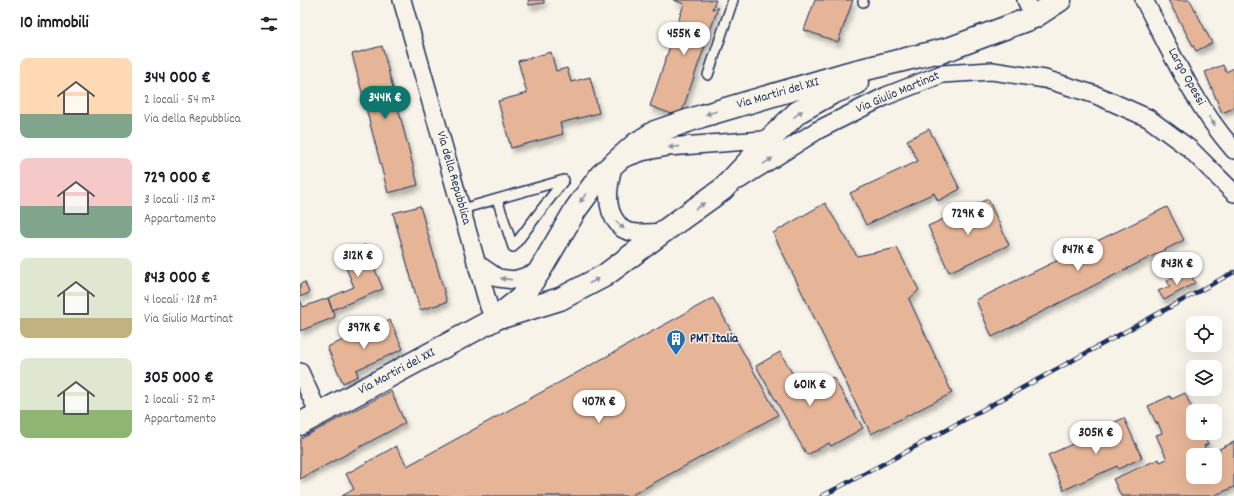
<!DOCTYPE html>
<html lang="it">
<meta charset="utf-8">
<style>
body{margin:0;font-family:Dekko,sans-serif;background:#f2f2f2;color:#202124;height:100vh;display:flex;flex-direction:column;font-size:15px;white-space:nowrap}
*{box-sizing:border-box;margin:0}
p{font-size:13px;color:#757577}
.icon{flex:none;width:22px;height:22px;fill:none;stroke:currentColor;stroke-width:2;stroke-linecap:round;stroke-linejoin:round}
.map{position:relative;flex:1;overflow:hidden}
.side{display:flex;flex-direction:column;background:#fff;width:300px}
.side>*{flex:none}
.controls{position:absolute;left:886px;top:316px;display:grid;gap:8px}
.controls a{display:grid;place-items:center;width:36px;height:36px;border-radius:8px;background:#fff;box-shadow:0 4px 16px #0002;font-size:20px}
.price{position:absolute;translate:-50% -34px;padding:0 9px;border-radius:14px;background:#fff;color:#222;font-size:13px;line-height:26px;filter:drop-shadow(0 1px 2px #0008)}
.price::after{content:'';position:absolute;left:50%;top:24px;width:12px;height:9px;margin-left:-6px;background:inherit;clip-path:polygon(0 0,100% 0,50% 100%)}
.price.on{background:#0f766e;color:#fff}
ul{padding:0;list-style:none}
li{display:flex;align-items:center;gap:12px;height:100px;padding:0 20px}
li span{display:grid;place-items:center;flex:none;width:112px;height:80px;border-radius:8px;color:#555}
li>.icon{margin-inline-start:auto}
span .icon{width:48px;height:48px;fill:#fffc;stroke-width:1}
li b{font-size:17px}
h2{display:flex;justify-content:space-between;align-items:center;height:48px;padding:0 20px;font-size:17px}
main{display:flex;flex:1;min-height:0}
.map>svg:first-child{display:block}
.building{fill:#e6b597;stroke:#1b2f5e;filter:url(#shadow)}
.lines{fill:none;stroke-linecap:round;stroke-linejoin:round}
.service-casing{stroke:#1b2f5e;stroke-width:12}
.minor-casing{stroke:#1b2f5e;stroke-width:20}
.tertiary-casing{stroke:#1b2f5e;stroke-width:25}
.service{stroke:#f7f3e8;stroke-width:9}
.minor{stroke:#f7f3e8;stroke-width:17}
.tertiary{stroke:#f7f3e8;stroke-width:22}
.rail-casing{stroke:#1b2f5e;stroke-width:4.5}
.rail{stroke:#f7f3e8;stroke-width:3;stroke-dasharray:9;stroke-linecap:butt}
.oneway{fill:#8991a3}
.labels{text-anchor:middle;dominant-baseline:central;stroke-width:3;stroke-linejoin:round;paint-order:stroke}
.street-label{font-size:13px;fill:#1b2f5e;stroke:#f7f3e8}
.poi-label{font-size:13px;font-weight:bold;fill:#1b2f5e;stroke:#f7f3e8;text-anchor:start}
</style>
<main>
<section class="side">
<h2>10 immobili<svg class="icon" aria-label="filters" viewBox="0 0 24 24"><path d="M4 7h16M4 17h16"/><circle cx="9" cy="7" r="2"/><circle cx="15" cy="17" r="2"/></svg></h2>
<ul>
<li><span style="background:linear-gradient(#ffd9b3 70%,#7fa58c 0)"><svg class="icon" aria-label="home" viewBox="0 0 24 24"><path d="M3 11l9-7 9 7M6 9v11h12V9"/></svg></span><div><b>344 000 €</b><p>2 locali · 54 m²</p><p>Via della Repubblica</p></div></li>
<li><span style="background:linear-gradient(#f6c9c9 60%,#7fa58c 0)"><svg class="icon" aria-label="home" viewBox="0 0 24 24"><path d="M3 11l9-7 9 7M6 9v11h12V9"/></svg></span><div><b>729 000 €</b><p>3 locali · 113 m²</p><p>Appartamento</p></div></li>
<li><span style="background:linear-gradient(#dfe7d0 75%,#c2b280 0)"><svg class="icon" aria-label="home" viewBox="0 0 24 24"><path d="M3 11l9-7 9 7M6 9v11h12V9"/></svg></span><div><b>843 000 €</b><p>4 locali · 128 m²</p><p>Via Giulio Martinat</p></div></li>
<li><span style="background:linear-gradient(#dfe7d0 65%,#8fb573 0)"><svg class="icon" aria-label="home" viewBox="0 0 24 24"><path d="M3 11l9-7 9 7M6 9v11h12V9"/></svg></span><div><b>305 000 €</b><p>2 locali · 52 m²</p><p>Appartamento</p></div></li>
</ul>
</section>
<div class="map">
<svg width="934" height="496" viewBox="0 0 934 496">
<defs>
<filter id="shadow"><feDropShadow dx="2.5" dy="4.5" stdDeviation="2" flood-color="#0004"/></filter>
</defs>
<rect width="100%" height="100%" fill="#f7f3e8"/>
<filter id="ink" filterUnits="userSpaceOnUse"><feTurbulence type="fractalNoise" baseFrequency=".025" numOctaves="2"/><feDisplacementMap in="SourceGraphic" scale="8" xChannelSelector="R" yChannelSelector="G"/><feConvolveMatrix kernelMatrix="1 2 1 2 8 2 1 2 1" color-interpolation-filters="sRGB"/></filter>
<g filter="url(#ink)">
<path class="building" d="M228 0H244V3L229 5Z
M373 0H416L412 9 418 8 380 117 350 106 384 4Z
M515 0H553L538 42 504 30Z
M868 0H890L912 43 896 51Z
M82 46 118 185 88 193 52 54Z
M251 52 256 71 267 68 271 82 290 77 299 113 260 123 263 134 211 148 198 101 227 93 218 61Z
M923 65 926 72 934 68V108L922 113 905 72Z
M629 129 660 189 638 201 634 193 566 225 550 193 618 161 607 140Z
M688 199 709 245 649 272 628 226Z
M525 203 557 256 597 248 619 290 609 299 652 393 571 434 473 233Z
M120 206 147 302 120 310 93 213Z
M867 207 884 240 692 337 676 300Z
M65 245 83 289 32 310 28 298 54 287 41 255Z
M890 273 895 283 864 300 858 291 870 286 867 281 874 276 876 281Z
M5 282 9 293 0 297V284Z
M28 298 35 317 0 331V299L3 307Z
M413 298 478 415 330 496H42L54 489 46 474 96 446 107 466Z
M90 320 103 349 56 370 58 376 43 383 27 347Z
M480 352 504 394 533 377 563 428 531 446 529 443 507 455 456 366Z
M91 391 105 423 0 479V439Z
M885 393 893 411V433H903L908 444 904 446 908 455H893V477H915V455H912L920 452 919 449 934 442V487L913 496H821L813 479 859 459 860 462 867 459 856 435 862 433 858 423H856L848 406 870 396 872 399Z
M824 418 842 458 818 469 817 466 764 490 748 455 804 430 803 427Z"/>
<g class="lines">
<defs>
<path id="service" d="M563 2V0
M408 75 433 0
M162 209 264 180 213 247 197 199"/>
<path id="minor" d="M102 0 189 307 195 319
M726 0 734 17
M844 0C871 52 895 106 934 150
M439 180 518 130 586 96 642 74 692 71 745 79 796 95 848 118 890 149 934 193
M363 232C352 233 332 235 323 229 321 228 320 226 318 224 303 207 309 183 314 162L342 152 368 147 475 139
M176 263 198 278 214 280 239 272
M0 372 19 414"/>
<path id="tertiary" d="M638 53 734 17 760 0
M205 316 260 299 304 276 363 232 423 189 469 140 498 112 532 93 557 83
M0 424 195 319 221 298 239 272 276 209 301 175 336 144 355 132 402 116 545 74 652 48"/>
</defs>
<use href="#service" class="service-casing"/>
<use href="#minor" class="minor-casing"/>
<use href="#tertiary" class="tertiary-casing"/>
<use href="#service" class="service"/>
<use href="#minor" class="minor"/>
<use href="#tertiary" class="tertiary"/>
<defs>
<path id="rail" d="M522 496 600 455 934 272"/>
</defs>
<use href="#rail" class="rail-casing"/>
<use href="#rail" class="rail"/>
</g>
<defs><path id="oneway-solid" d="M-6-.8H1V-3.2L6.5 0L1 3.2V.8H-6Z"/></defs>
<g class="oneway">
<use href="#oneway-solid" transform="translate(411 113) rotate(164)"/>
<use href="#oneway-solid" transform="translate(498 114) rotate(-38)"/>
<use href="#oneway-solid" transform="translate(912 121) rotate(56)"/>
<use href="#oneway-solid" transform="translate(374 147) rotate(176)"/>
<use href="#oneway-solid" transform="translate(468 161) rotate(-32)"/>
<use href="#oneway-solid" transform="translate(283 198) rotate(125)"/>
<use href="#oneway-solid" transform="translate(400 206) rotate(-35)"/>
<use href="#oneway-solid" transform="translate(320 225) rotate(43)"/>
<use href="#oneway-solid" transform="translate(206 279) rotate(-174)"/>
<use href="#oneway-solid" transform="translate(294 281) rotate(-28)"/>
</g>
</g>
<defs>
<symbol id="building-pin" viewBox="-11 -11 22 30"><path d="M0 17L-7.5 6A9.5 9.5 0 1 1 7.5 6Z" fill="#1f6fb2" stroke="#f7f3e8"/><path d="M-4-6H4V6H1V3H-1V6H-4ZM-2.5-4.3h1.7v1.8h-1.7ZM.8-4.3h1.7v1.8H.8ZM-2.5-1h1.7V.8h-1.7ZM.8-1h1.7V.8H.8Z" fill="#fff"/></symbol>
</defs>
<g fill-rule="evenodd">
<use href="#building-pin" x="365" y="328" width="22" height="30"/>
</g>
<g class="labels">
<g class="street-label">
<text transform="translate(886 77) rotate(61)">Largo Opessi</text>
<text transform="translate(598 93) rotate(-23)">Via Giulio Martinat</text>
<text transform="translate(478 94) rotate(-16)">Via Martiri del XXI</text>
<text transform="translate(153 178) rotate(74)">Via della Repubblica</text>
<text transform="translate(97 372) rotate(-28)">Via Martiri del XXI</text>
</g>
<g class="poi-label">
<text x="390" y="339">PMT Italia</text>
</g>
</g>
</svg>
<div class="controls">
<a><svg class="icon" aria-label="locate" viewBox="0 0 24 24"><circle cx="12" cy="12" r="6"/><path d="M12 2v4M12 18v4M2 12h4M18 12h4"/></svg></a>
<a><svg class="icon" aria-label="layers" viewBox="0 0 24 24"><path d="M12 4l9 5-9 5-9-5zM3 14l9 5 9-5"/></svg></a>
<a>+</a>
<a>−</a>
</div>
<b class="price" style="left:384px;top:56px">455K €</b>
<b class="price on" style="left:85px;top:120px">344K €</b>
<b class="price" style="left:668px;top:236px">729K €</b>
<b class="price" style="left:778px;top:272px">847K €</b>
<b class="price" style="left:58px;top:278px">312K €</b>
<b class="price" style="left:877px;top:286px">843K €</b>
<b class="price" style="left:64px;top:350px">397K €</b>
<b class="price" style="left:510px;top:407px">601K €</b>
<b class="price" style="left:299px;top:424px">407K €</b>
<b class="price" style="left:796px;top:455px">305K €</b>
</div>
</main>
